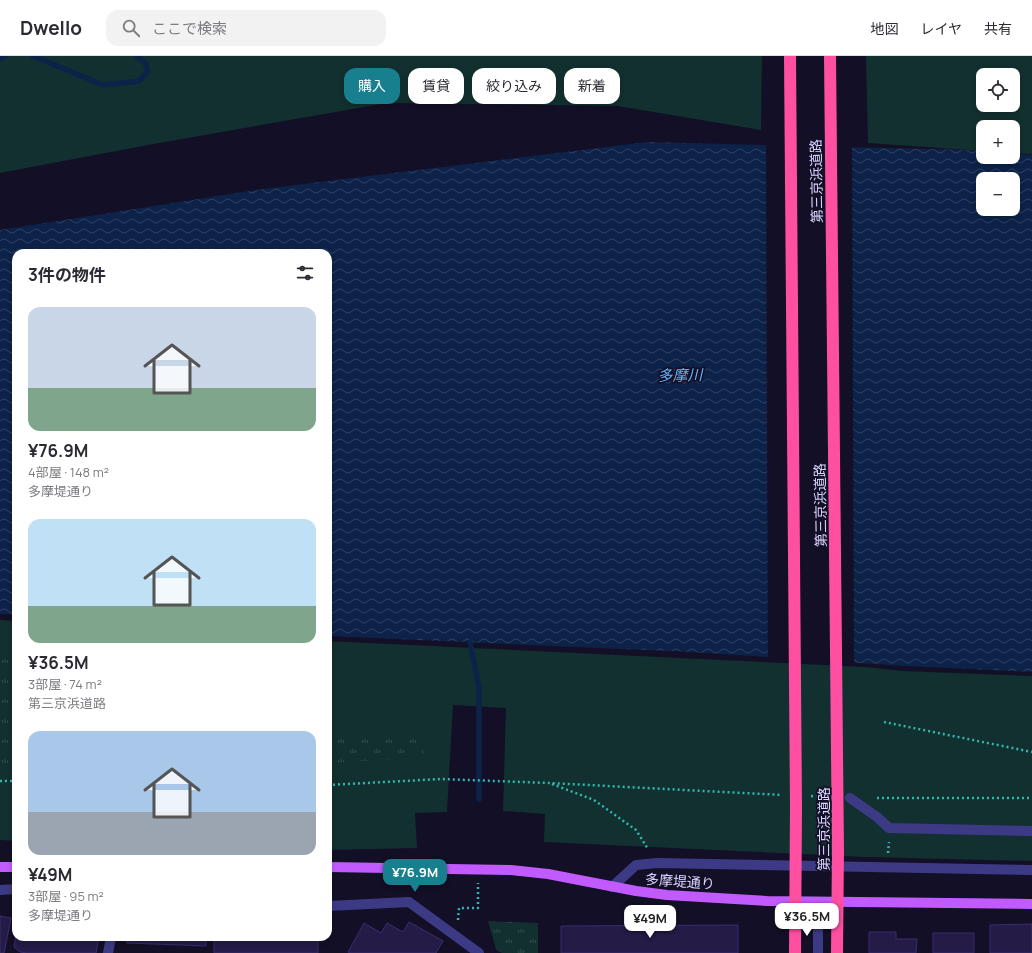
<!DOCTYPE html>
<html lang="ja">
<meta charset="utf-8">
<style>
body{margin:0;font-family:Manrope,"Noto Sans JP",sans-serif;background:#f2f2f3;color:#2b2b33;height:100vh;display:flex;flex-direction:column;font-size:15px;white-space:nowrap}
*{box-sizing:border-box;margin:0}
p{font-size:13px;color:#7c7c81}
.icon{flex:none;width:22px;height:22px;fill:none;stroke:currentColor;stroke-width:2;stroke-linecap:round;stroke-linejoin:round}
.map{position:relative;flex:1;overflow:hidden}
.drawer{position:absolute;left:12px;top:193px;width:320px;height:692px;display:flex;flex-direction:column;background:#fff;border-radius:12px;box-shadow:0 2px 6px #0003}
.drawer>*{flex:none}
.banner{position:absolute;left:344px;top:12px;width:380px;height:36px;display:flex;gap:8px}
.fabs{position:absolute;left:976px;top:12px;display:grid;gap:8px}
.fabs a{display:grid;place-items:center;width:44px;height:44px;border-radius:8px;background:#fff;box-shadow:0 2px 6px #0003;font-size:20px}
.price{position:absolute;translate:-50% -34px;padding:0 9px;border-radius:8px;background:#fff;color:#222;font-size:13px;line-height:26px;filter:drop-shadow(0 1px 2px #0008)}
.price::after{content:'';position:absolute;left:50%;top:24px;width:12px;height:9px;margin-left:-6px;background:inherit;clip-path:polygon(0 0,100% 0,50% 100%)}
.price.active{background:#187f8f;color:#fff}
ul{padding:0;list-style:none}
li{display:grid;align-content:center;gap:8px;height:212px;padding:0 16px}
li span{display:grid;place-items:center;height:124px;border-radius:12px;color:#555}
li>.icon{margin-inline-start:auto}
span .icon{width:72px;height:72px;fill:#fffc;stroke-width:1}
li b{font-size:17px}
h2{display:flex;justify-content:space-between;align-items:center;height:48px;padding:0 16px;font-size:17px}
.chip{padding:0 14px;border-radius:12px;background:#fff;box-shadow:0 2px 6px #0003;font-size:14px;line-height:36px}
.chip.active{background:#187f8f;color:#fff}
header{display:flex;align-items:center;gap:24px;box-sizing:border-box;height:56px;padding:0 20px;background:#fff;border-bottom:1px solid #e1e1e2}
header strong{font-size:19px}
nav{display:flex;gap:22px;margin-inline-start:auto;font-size:14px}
.search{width:280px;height:36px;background:#f2f2f3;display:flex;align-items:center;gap:10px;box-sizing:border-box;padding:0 14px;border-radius:12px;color:#7c7c81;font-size:15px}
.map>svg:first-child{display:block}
.grass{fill:#12302f;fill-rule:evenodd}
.park{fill:url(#park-tufts)}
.water{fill:url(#water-waves);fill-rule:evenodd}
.pier{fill:#130f26}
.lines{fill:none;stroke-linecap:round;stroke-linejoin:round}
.stream{stroke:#0c2248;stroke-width:5.5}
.building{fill:#241b47;stroke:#3b2d73}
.path{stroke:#2fb8b0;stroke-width:2.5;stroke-dasharray:2 3;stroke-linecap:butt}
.minor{stroke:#3d3a85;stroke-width:10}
.major{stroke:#c25bff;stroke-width:10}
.highway-bridge{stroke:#ff4fa3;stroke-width:12}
.labels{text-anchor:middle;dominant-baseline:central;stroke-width:3.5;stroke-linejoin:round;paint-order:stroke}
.street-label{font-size:14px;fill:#d9d4ff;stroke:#130f26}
.water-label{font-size:15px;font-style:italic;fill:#62b6ff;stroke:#130f26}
</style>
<header>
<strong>Dwello</strong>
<div class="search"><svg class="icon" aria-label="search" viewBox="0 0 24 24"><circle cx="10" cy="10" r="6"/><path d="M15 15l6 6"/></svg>ここで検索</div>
<nav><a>地図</a><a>レイヤ</a><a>共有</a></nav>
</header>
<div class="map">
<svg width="1032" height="897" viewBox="0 0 1032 897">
<defs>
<pattern id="park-tufts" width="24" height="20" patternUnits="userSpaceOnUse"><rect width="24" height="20" fill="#12302f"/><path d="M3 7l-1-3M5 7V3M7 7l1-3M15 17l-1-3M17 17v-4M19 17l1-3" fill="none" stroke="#344d4e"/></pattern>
<pattern id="water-waves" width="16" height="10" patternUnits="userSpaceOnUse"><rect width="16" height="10" fill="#0c2248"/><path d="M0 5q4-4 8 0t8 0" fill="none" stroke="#2f4163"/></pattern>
</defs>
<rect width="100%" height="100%" fill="#130f26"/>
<path class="grass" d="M0 0H762L761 74 618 50 387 47 148 89 0 117Z
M866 0H1032V98L1013 97V71H983V95L868 87ZM983 19H1013V49H983Z
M0 564 16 565V785L0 784Z
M328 585 865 611 903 615 1032 620V805L865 801 544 786 545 758 503 755 506 652 453 649 447 756 415 757 417 792 328 794Z"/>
<path class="park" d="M0 591 16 593V709L0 708Z
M328 678 423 682 424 702 328 707Z
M488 865 538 867V897H502L496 893Z"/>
<path class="water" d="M647 86 967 94 983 95V101H1013V97L1032 99V616L905 610 691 596 328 580V197H16V559L0 558V174L263 133ZM983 123H1013V153H983Z"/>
<path class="pier" d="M766 87 852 89 854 609 768 603Z"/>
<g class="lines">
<path class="stream" d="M33 0 103 29 139 25 148 15 146 8 137 0
M0 3 5 0
M470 586 479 632V743"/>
</g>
<path class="building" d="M0 860 11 862 4 897H0Z
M409 866 443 885 436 897H350L348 896 364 867 381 877 387 867 403 876Z
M1032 868V897H990V869Z
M738 869V897H561V870Z
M869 876H896V883H917L916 897H869Z
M933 877H974V897H933Z
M16 879V881H99L96 897H27L20 896 14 891Z
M127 881H206V890L127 887Z
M214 881H318V897H214Z"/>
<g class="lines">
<path class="path" d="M884 666 1032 696
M0 725H16
M552 728 594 744 636 774 648 793
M328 729 441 723 549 727 782 739
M811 740 824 741
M877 742H1032
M888 797 889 786
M458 864 459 852H478V827"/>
<path class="minor" d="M850 742 877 761 889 772 1032 775
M612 831 636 809 657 807 1032 814
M0 834 16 833
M328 850 409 846 479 897
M108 897 111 881
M818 897V864"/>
<path class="major" d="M0 811H16
M328 811 511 814 548 818 636 835 667 839 767 845 1032 848"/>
<path class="highway-bridge" d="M790 0 796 751 795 897
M830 0 838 795 837 897"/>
</g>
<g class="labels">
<g class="street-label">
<text transform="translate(816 125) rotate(-91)">第三京浜道路</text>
<text transform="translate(820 449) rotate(-91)">第三京浜道路</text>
<text transform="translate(823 773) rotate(-90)">第三京浜道路</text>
<text transform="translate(680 825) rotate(4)">多摩堤通り</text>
</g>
<g class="water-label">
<text transform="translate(680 319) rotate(-1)">多摩川</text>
</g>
</g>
</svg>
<div class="fabs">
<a><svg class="icon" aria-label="locate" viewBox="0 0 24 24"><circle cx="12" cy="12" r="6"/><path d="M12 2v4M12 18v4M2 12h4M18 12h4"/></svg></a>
<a>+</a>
<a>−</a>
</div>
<b class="price active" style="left:415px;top:837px">¥76.9M</b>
<b class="price" style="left:807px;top:881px">¥36.5M</b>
<b class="price" style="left:650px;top:883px">¥49M</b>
<div class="banner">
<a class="chip active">購入</a>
<a class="chip">賃貸</a>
<a class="chip">絞り込み</a>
<a class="chip">新着</a>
</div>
<section class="drawer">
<h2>3件の物件<svg class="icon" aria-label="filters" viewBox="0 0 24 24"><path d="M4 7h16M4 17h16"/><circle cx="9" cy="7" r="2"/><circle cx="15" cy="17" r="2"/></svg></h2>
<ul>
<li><span style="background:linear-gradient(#c9d6e8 65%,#7fa58c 0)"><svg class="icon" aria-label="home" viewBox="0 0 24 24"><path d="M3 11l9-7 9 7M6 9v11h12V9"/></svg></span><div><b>¥76.9M</b><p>4部屋 · 148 m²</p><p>多摩堤通り</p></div></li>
<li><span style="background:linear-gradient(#bfe0f5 70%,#7fa58c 0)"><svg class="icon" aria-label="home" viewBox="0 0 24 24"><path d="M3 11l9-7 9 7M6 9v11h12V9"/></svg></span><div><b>¥36.5M</b><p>3部屋 · 74 m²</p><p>第三京浜道路</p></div></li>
<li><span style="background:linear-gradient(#a9c7e8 65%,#9aa5b1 0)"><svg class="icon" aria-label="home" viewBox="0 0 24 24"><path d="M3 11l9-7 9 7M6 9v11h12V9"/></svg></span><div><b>¥49M</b><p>3部屋 · 95 m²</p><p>多摩堤通り</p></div></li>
</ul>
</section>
</div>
